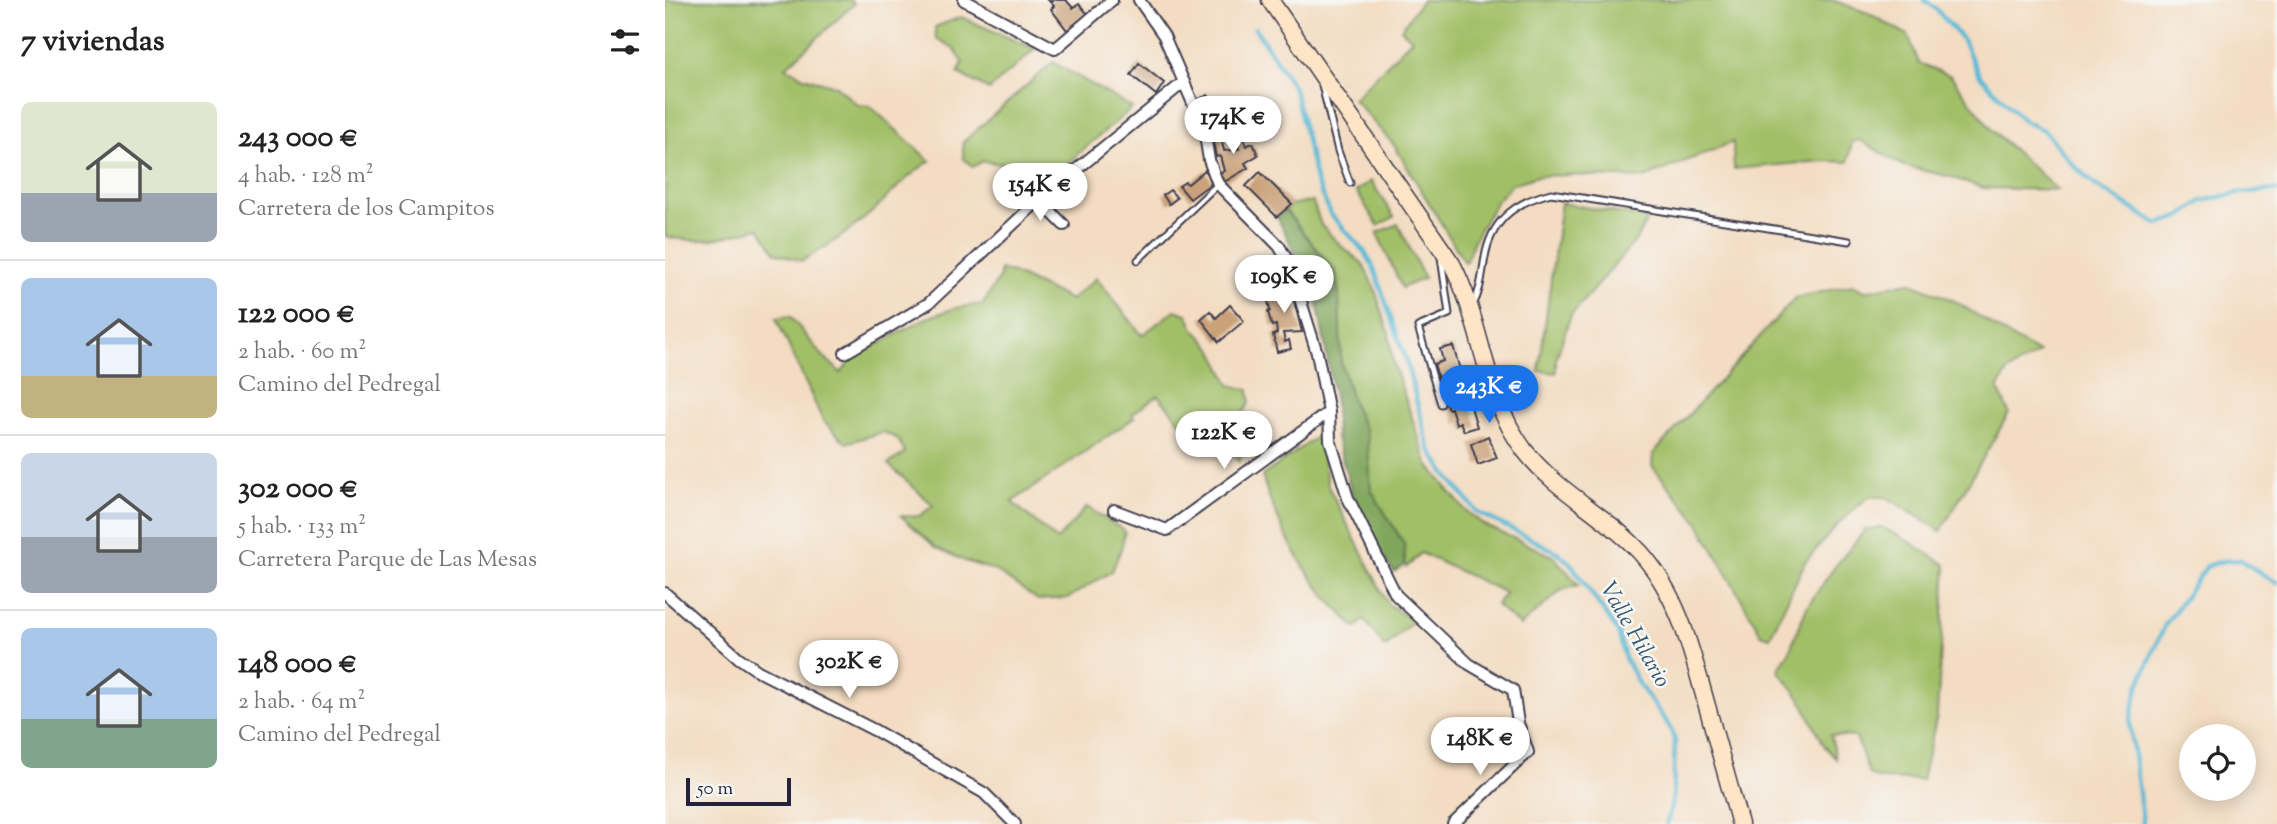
<!DOCTYPE html>
<html lang="es">
<meta charset="utf-8">
<style>
body{margin:0;font-family:"Sorts Mill Goudy",serif;background:#f2f2f2;color:#222;height:100vh;display:flex;flex-direction:column;font-size:26px;white-space:nowrap}
*{box-sizing:border-box;margin:0}
p{font-size:23px;color:#767676}
.icon{flex:none;width:38px;height:38px;fill:none;stroke:currentColor;stroke-width:2;stroke-linecap:round;stroke-linejoin:round}
.map{position:relative;flex:1;overflow:hidden}
.sheet{display:flex;flex-direction:column;background:#fff;width:665px}
.sheet>*{flex:none}
.buttons{position:absolute;left:1514px;top:724px;display:grid;gap:14px}
.buttons a{display:grid;place-items:center;width:77px;height:77px;border-radius:50%;background:#fff;box-shadow:0 4px 18px #0003;font-size:35px}
.scale{position:absolute;left:21px;bottom:18px;width:105px;box-sizing:border-box;padding-left:7px;border:4px solid #22223b;border-top:0;font-size:19px;line-height:24px;white-space:nowrap;color:#22223b;-webkit-text-stroke:5px #f6f6f2;paint-order:stroke}
.price{position:absolute;translate:-50% -60px;padding:0 16px;border-radius:24px;background:#fff;color:#222;font-size:23px;line-height:46px;filter:drop-shadow(0 2px 4px #0008)}
.price::after{content:'';position:absolute;left:50%;top:42px;width:21px;height:16px;margin-left:-10px;background:inherit;clip-path:polygon(0 0,100% 0,50% 100%)}
.price.active{background:#1a73e8;color:#fff}
ul{padding:0;list-style:none}
li{display:flex;align-items:center;gap:21px;height:175px;padding:0 21px}
li+li{border-top:2px solid #e0e0e0}
li span{display:grid;place-items:center;flex:none;width:196px;height:140px;border-radius:10px;color:#555}
li>.icon{margin-inline-start:auto}
span .icon{width:84px;height:84px;fill:#fffc;stroke-width:1}
li b{font-size:30px}
h2{display:flex;justify-content:space-between;align-items:center;height:84px;padding:0 21px;font-size:30px}
main{display:flex;flex:1;min-height:0}
.map>svg:first-child{display:block}
.green{fill:#a0bf66;stroke:#617050;stroke-width:2}
.forest{fill:#80a65b;stroke:#51644b;stroke-width:2}
.lines{fill:none;stroke-linecap:round;stroke-linejoin:round}
.stream{stroke:#58b9d6;stroke-width:4.5}
.building{fill:#caa27a}
.service-casing{stroke:#413e4f;stroke-width:9}
.minor-casing{stroke:#413e4f;stroke-width:14}
.secondary-casing{stroke:#413e4f;stroke-width:19}
.service{stroke:#fff;stroke-width:5}
.minor{stroke:#fff;stroke-width:10}
.secondary{stroke:#fde5c5;stroke-width:16}
.labels{text-anchor:middle;dominant-baseline:central;stroke-width:5;stroke-linejoin:round;paint-order:stroke}
.water-label{font-size:23px;font-style:italic;fill:#355771;stroke:#f6f6f2}
</style>
<main>
<section class="sheet">
<h2>7 viviendas<svg class="icon" aria-label="filters" viewBox="0 0 24 24"><path d="M4 7h16M4 17h16"/><circle cx="9" cy="7" r="2"/><circle cx="15" cy="17" r="2"/></svg></h2>
<ul>
<li><span style="background:linear-gradient(#dfe7d0 65%,#9aa5b1 0)"><svg class="icon" aria-label="home" viewBox="0 0 24 24"><path d="M3 11l9-7 9 7M6 9v11h12V9"/></svg></span><div><b>243 000 €</b><p>4 hab. · 128 m²</p><p>Carretera de los Campitos</p></div></li>
<li><span style="background:linear-gradient(#a9c7e8 70%,#c2b280 0)"><svg class="icon" aria-label="home" viewBox="0 0 24 24"><path d="M3 11l9-7 9 7M6 9v11h12V9"/></svg></span><div><b>122 000 €</b><p>2 hab. · 60 m²</p><p>Camino del Pedregal</p></div></li>
<li><span style="background:linear-gradient(#c9d6e8 60%,#9aa5b1 0)"><svg class="icon" aria-label="home" viewBox="0 0 24 24"><path d="M3 11l9-7 9 7M6 9v11h12V9"/></svg></span><div><b>302 000 €</b><p>5 hab. · 133 m²</p><p>Carretera Parque de Las Mesas</p></div></li>
<li><span style="background:linear-gradient(#a9c7e8 65%,#7fa58c 0)"><svg class="icon" aria-label="home" viewBox="0 0 24 24"><path d="M3 11l9-7 9 7M6 9v11h12V9"/></svg></span><div><b>148 000 €</b><p>2 hab. · 64 m²</p><p>Camino del Pedregal</p></div></li>
</ul>
</section>
<div class="map">
<svg width="1612" height="824" viewBox="0 0 1612 824">
<rect width="100%" height="100%" fill="#f6f6f2"/>
<filter id="ink" filterUnits="userSpaceOnUse"><feTurbulence type="fractalNoise" baseFrequency=".0143" numOctaves="2"/><feDisplacementMap in="SourceGraphic" scale="14" xChannelSelector="R" yChannelSelector="G"/><feConvolveMatrix kernelMatrix="1 2 1 2 8 2 1 2 1" color-interpolation-filters="sRGB"/></filter>
<filter id="wash" filterUnits="userSpaceOnUse"><feTurbulence type="fractalNoise" baseFrequency=".00686" numOctaves="4" result="noise"/><feDisplacementMap in="SourceGraphic" scale="28" xChannelSelector="R" yChannelSelector="G"/><feGaussianBlur stdDeviation="1.57" result="paint"/><feColorMatrix in="noise" values="0 0 0 0 0 0 0 0 0 0 0 0 0 0 0 0 0 1.4 0 .05"/><feComposite in="paint" operator="in"/></filter>
<g filter="url(#wash)">
<rect width="100%" height="100%" fill="#f3dcc1"/>
<path class="green" d="M0 0H186L189 4 121 67 139 77 171 86 193 105 205 106 265 161C243 175 227 193 208 211 187 230 162 247 137 261L111 253 94 228C56 237 40 246 0 236Z
M757 0H1167L1203 13 1243 35 1254 63 1286 76 1327 130 1392 190 1318 188 1286 177 1239 166 1194 140 1187 142 1183 162 1158 161 1069 169 1068 142 979 178 902 175 873 176 847 184 832 200 810 238 800 263 729 145 688 99 747 39 736 29Z
M296 17 370 49 324 90 293 73 298 62 288 48 271 38 270 27Z
M388 62 467 108 373 188 357 167 318 161 308 167 298 158V142Z
M706 181 729 217 713 226 691 191Z
M648 202 656 225 675 245 697 263 709 287 724 334 728 362 763 465 799 509 819 525 888 556 914 585 897 590 855 626 831 605 841 593 756 553 742 567 740 565 739 544 706 490 702 434 688 404 676 362 674 294 670 272 620 210 627 204Z
M896 203 983 218 971 240 906 315 891 359V373L874 371Z
M733 224 759 278 737 288 712 233Z
M335 270 348 273 406 300 431 278 477 335 510 310 522 314 529 329 547 348 565 385 584 390 585 402 572 424 582 440 574 462 565 448 542 427 521 429 493 395 467 414 469 418 347 502 392 540 422 507 460 531 456 549 447 571 403 598 373 600 331 571 300 561 270 547 236 516H255L268 505 223 464 240 453 233 439 218 432 181 443 158 421 111 318 125 316 155 353 176 373 187 359 259 319 290 308 318 304 335 276Z
M1244 282 1290 301 1344 336 1374 353 1343 371 1333 389 1344 413 1276 531 1221 497H1203L1174 523 1140 562 1105 637 1096 634 1033 522 987 466 988 454 1130 298 1187 285 1200 291Z
M654 435 663 486 723 604 748 621 720 648 699 619 691 628C646 587 615 534 597 476Z
M1216 527 1240 539 1281 565 1272 715 1257 780 1214 779 1204 774 1191 737 1166 735 1171 759 1160 747 1135 698 1113 670 1123 654 1142 607 1168 569 1200 530Z"/>
<path class="forest" d="M620 210 670 272 674 294 676 362 688 404 702 434 706 490 739 544 740 565 729 572 717 555 688 497 671 437 670 402 651 294 612 217Z"/>
<g class="lines">
<path class="stream" d="M1259 0 1270 8 1298 40 1314 75 1359 121 1380 131 1407 164 1430 185 1492 224 1515 217 1537 201 1573 193 1612 190
M590 28 629 88 652 184 666 215 699 251 708 266 741 360 764 448 780 473 812 512 892 552 906 564 953 632 960 658 973 683 1005 727 1010 741 1008 798 1002 824
M1478 824 1465 723 1473 687 1500 625 1542 566 1558 561 1575 560 1612 583"/>
</g>
<g id="blocks">
<path class="building" d="M383 0H401L408 8 414 4 423 14 402 30 386 9 389 6Z
M474 63 499 83 491 95 466 75Z
M543 95 547 102 555 98 564 118 545 128 532 100Z
M554 129 559 151 574 149 573 141 579 139 581 146 588 143 593 155 580 163 583 168 559 182 554 173 559 171 555 156 551 157 546 131Z
M540 170 548 182 525 199 514 186 520 182 523 184Z
M595 172 627 204 612 217 581 186Z
M505 190 512 198 504 204 498 195Z
M623 277 637 332 618 333 620 342 624 340 626 349 612 352 608 335 612 333 611 325 607 326 603 312 605 311 603 300 612 298 610 289Z
M565 305 579 321 554 342 536 319 545 311 551 318Z
M788 346 812 427 799 431 795 422 791 424 786 408 783 409 769 364 778 361 775 349Z
M823 436 832 458 813 465 806 444Z"/>
</g>
</g>
<g filter="url(#ink)">
<use href="#blocks" fill-opacity="0" stroke="#413e4f" stroke-width="2"/>
<g class="lines">
<defs>
<path id="service" d="M657 85 673 151 685 183
M776 257 784 314 753 327 776 404
M473 260 553 184
M808 305C817 288 817 271 821 252 829 217 854 201 886 193L1184 241"/>
<path id="minor" d="M299 0 390 49 447 0
M474 0 499 36 539 129 544 160 553 184 614 246 624 263 652 353 664 412 665 440 683 498 731 595 804 664 848 690 853 723 863 752 788 824
M374 200 399 225
M180 353 264 303 374 200 519 82
M449 510 502 530 664 412
M0 593 74 658 93 671 211 731 319 793 350 824"/>
<path id="secondary" d="M605 0 787 264C818 323 818 396 860 451 891 491 941 515 975 552 1014 595 1027 653 1042 706 1053 746 1064 785 1075 824"/>
</defs>
<use href="#service" class="service-casing"/>
<use href="#minor" class="minor-casing"/>
<use href="#secondary" class="secondary-casing"/>
<use href="#service" class="service"/>
<use href="#minor" class="minor"/>
<use href="#secondary" class="secondary"/>
</g>
</g>
<g class="labels">
<g class="water-label">
<text transform="translate(969 635) rotate(60)">Valle Hilario</text>
</g>
</g>
</svg>
<div class="buttons">
<a><svg class="icon" aria-label="locate" viewBox="0 0 24 24"><circle cx="12" cy="12" r="6"/><path d="M12 2v4M12 18v4M2 12h4M18 12h4"/></svg></a>
</div>
<div class="scale">50 m</div>
<b class="price" style="left:568px;top:156px">174K €</b>
<b class="price" style="left:375px;top:223px">154K €</b>
<b class="price" style="left:619px;top:315px">109K €</b>
<b class="price active" style="left:824px;top:425px">243K €</b>
<b class="price" style="left:559px;top:471px">122K €</b>
<b class="price" style="left:184px;top:700px">302K €</b>
<b class="price" style="left:815px;top:777px">148K €</b>
</div>
</main>
